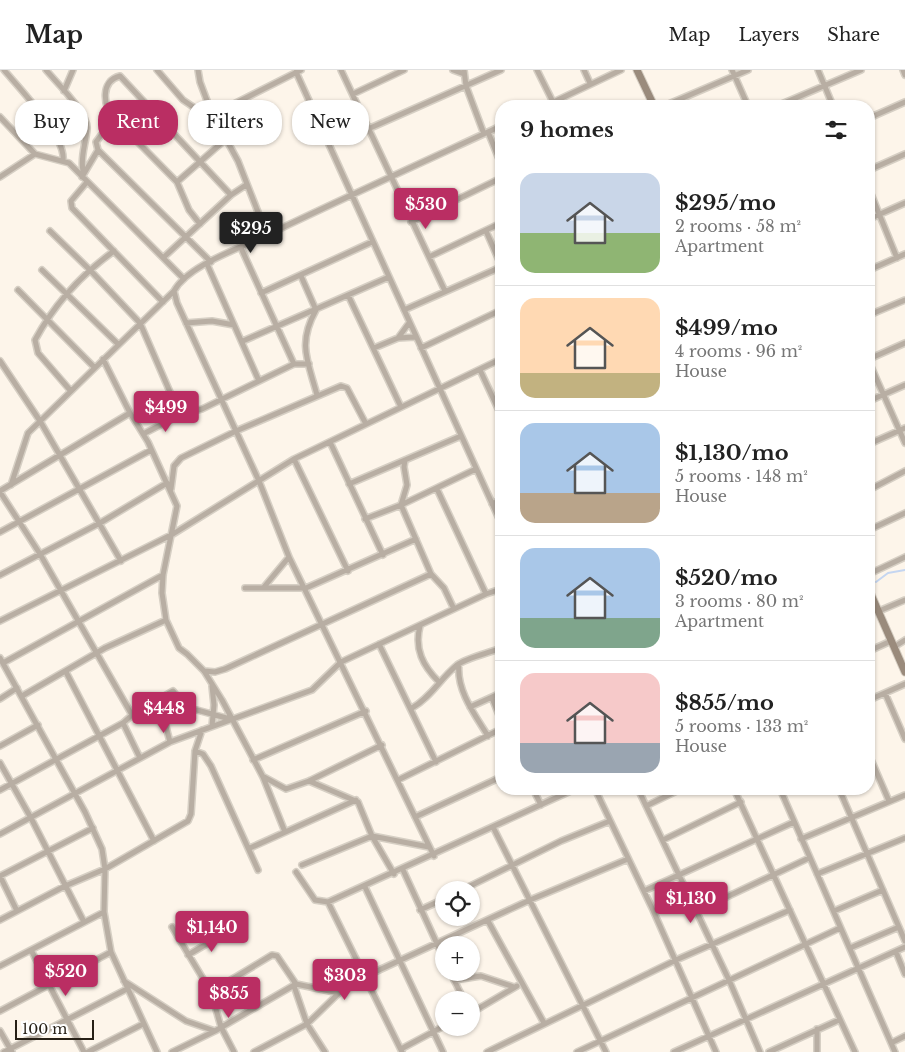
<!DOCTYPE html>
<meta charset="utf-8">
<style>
body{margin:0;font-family:"Libre Baskerville",serif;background:#f2f2f2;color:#222;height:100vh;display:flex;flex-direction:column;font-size:19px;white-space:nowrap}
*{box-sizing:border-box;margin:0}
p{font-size:16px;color:#767676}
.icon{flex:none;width:28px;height:28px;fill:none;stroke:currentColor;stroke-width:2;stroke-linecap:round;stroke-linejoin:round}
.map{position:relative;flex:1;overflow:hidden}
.side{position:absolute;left:495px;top:30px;width:380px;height:695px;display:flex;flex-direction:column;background:#fff;border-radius:20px;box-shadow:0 1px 4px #0004}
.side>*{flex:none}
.top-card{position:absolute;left:15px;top:30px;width:405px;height:45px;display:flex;gap:10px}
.tools{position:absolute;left:435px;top:811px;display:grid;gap:10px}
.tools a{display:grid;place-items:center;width:45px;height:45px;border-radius:50%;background:#fff;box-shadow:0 1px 4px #0004;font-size:25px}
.scale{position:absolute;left:15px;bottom:12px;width:79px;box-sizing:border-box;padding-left:5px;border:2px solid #272016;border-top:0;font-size:14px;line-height:18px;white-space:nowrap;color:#272016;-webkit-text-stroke:4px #fff;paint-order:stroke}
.price{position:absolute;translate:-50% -42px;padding:0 11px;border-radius:5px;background:#ba2e63;color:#fff;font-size:16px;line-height:32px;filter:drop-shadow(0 1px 2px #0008)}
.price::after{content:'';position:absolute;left:50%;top:30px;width:15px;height:11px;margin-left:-8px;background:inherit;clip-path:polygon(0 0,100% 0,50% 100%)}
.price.active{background:#222;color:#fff}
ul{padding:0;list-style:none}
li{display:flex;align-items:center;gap:15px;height:125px;padding:0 25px}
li+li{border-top:1px solid #e0e0e0}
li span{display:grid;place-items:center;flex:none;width:140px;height:100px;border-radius:15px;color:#555}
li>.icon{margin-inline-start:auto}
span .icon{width:60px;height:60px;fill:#fffc;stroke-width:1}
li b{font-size:21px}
h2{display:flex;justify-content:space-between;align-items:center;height:60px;padding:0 25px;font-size:21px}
.chip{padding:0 18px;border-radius:20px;background:#fff;box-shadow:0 1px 4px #0004;font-size:18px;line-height:45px}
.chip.active{background:#ba2e63;color:#fff}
header{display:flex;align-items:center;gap:30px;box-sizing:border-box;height:70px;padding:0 25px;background:#fff;border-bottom:1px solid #e0e0e0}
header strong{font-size:24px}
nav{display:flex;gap:28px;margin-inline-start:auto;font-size:18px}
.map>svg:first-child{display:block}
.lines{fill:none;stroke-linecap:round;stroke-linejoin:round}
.stream{stroke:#c5d6f1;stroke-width:2}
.street-casing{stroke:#d6cfc4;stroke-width:8}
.secondary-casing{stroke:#d6cfc4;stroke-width:9}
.street{stroke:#b8aea3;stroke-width:5}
.secondary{stroke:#9a8b7c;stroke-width:7}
</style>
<header>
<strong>Map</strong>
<nav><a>Map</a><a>Layers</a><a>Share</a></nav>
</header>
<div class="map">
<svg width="905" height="982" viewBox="0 0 905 982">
<rect width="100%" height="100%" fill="#fdf5ea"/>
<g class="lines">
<path class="stream" d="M876 512 888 503 905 500"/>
<defs>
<path id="street" d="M4 0C20 19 66 67 63 90
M46 0C56 12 89 44 87 59 86 74 80 86 83 101
M157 0 183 30 208 47 226 69 238 91 267 165
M198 0 200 12 212 44
M341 0 445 221
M453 0 464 4
M464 0 466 16 484 64
M537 0 553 32
M584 0 590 13
M732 0 748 36
M818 0 833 36
M903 0 905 5
M296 2 501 453
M64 21 73 0
M353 24 404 0
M545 36 621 0
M664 36 748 0
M777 36 861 0
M0 47 35 84
M208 47 301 0
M114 48 177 112 226 69
M869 48 905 32
M368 59 501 0
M488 62 501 94
M98 80 211 192
M869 100 905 84
M0 107 35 84 69 93 184 209
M82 107 98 80 96 72 114 48C103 36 100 11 120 6L231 125
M87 112 71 131 72 138 163 232
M177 112 189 140 200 154
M869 119 897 188
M869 149 905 133
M411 152 501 108
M50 161 89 199 140 253 180 345
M486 161 501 195
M241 178 294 294
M164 187 231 125 246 115
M429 187 501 153
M207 194 259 311
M42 200 118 274
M869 200 905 184
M301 206 316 240C297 274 308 291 317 325
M18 220 94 297
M261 223 372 172
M348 225 401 337
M404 240 501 197
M869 245 905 230
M186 253 212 251 234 255
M398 268 409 253
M243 271 389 207
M374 278 398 268 415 267
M421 278 501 240
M103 289 130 343 148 372 177 436 163 505 162 523 166 550 179 578 187 584 204 601 222 630 263 707 285 762
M869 289 905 273
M0 291 40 351 121 491
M869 292 905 373
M480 300 501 345
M70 320 38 283 35 270C54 235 82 204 114 181
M869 331 905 315
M143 364 180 345 202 339 294 294H309
M330 372 383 485
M869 374 905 358
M294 389 348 501
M405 390 404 397 407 415 401 435 431 504 444 518 454 539
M349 414 461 366
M11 415 28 363 174 221
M171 419 174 396 181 388 236 361 341 316 347 318 366 354
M437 419 486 524
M869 420 905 401
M0 421 130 343
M0 422 40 484 132 645
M492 434 501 430
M365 449 401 435 476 399
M869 460 905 443
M0 462 151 380
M869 504 905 487
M0 505 100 453 167 413
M264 517 289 487
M245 518H306L416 469
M879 541 905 530
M0 551 173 464 294 389 501 289
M420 556C414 579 423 596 439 612
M379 574 436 692
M894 577 905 570
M869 581 891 571
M0 588 85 742 102 779 105 799 104 842 111 882 157 982
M3 593 163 505
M459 594C456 620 475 645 488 666
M204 601 215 602 225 599 431 504
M66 602 154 771
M212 616 214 635 212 656
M885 623 905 669
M22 626 105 578 166 550
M492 628 501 650
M0 629 17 618
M159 630 170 672
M869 630 905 614
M470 637 501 623
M412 638C431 627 440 609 457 595 466 588 489 583 501 578
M123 653 140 688
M0 676 38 655
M195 681 203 684 211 696 258 800
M869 685 889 731
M253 690 366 641
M0 693 31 748 84 852
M264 707 286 719 309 711 382 675
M398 710 501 659
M309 711 358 732 372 766 394 804
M533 719 541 735
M595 719 652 838 716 982
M638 719 729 910 760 982
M734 719 855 982
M780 719 895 982
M839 719 905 871
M0 720 123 653 132 645 173 621 188 640H197L230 649
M646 736 681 719
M415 747 501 707
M493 757 606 982
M0 764 170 672 312 620 341 592 486 524 501 519
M801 769 905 725
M663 770 741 732
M250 778 356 730
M434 786 289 487 259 411 177 233 174 221C188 195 241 178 267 165 344 128 423 92 501 56
M302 795 372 766 429 777
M403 800 444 889
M296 802 315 830 328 832 575 719
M817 804 905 768
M0 806 93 758
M0 806 17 841
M365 817 443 982
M462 820 561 771 610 751
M644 821 794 752
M328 832 402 982
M420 840 444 829
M697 841 809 788
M834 841 883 820
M0 850 65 816 105 799 188 751 191 744 195 681 202 660
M488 851 544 953
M172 857 211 922 221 957 234 982
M850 878 899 857
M31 880 84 982
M896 882 905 904
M188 885 225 863
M0 896 104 842
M450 902 464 930
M454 910 481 906 514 917
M124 911 186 951 215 961
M294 916 307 954 325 982
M211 922 272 885 277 886 296 914
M0 941 111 882
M471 943 517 916
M0 961 12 982
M891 973 905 966
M401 979 444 956
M4 982 127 919
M88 982 143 954
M172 982 215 961 296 914 339 923
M254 982 307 954 339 923 364 907 530 830 628 789
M487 982 676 890 790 840
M577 982 840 858
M674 982 905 877
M769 982 839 950
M817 982V959"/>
<path id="secondary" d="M637 0 654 36
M869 520 905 602"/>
</defs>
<use href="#street" class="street-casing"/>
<use href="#secondary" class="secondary-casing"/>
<use href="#street" class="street"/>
<use href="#secondary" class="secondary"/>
</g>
</svg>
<div class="tools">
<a><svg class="icon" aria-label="locate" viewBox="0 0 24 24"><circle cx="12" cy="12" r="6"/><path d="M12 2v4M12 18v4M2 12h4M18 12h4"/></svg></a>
<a>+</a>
<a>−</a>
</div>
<div class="scale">100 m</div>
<b class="price" style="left:426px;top:160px">$530</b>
<b class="price active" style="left:251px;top:184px">$295</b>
<b class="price" style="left:166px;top:363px">$499</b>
<b class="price" style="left:164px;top:664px">$448</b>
<b class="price" style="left:691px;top:854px">$1,130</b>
<b class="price" style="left:212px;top:883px">$1,140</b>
<b class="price" style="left:66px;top:927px">$520</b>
<b class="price" style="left:345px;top:931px">$303</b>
<b class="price" style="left:229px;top:949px">$855</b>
<div class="top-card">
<a class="chip">Buy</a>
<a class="chip active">Rent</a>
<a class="chip">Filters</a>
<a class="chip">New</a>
</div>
<section class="side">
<h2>9 homes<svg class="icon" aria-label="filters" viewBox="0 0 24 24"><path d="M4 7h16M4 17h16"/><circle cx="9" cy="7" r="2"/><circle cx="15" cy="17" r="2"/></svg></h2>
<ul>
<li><span style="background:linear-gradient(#c9d6e8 60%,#8fb573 0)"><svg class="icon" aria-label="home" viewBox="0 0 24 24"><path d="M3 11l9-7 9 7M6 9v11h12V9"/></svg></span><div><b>$295/mo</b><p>2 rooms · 58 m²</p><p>Apartment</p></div></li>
<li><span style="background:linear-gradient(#ffd9b3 75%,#c2b280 0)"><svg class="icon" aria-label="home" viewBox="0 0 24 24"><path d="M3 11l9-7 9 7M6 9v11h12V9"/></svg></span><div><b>$499/mo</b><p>4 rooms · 96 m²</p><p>House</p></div></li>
<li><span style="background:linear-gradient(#a9c7e8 70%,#b9a48a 0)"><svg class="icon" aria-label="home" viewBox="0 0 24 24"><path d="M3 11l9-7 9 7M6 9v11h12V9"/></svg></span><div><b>$1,130/mo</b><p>5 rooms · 148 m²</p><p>House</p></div></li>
<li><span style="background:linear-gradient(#a9c7e8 70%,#7fa58c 0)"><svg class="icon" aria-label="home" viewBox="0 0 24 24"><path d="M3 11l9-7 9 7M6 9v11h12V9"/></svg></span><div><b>$520/mo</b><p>3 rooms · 80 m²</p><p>Apartment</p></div></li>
<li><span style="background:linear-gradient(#f6c9c9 70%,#9aa5b1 0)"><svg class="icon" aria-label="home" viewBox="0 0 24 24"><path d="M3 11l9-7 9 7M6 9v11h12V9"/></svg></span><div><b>$855/mo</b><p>5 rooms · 133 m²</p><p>House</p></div></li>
</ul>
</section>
</div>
